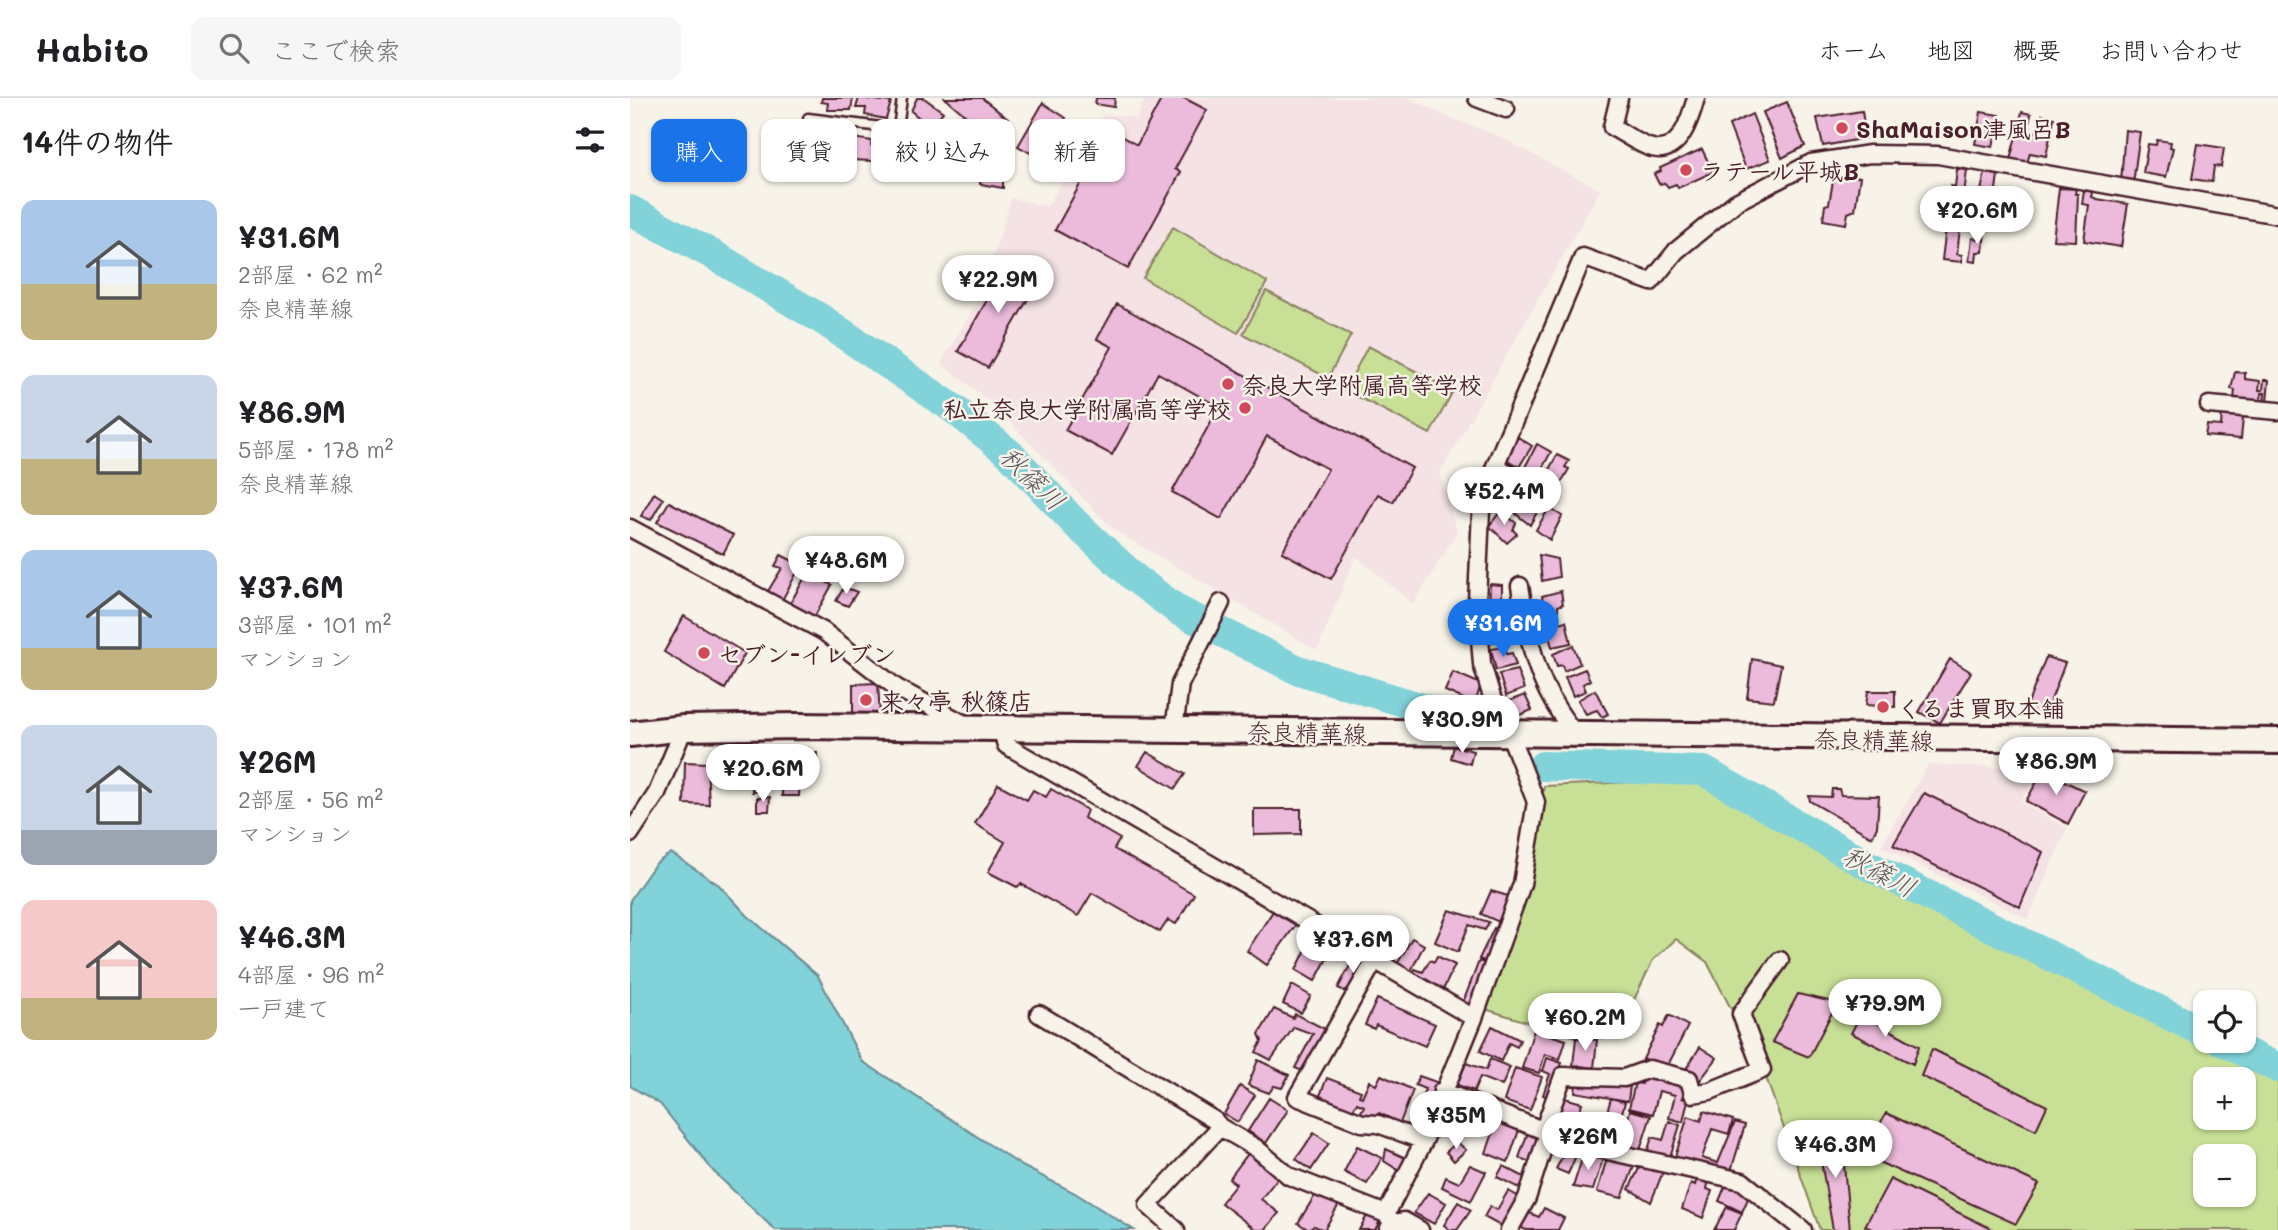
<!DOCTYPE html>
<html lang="ja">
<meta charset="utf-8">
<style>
body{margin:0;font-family:Mali,"Klee One",sans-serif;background:#f6f6f6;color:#202124;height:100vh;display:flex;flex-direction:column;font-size:26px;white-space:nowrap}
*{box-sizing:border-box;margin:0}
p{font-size:23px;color:#757577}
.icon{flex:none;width:38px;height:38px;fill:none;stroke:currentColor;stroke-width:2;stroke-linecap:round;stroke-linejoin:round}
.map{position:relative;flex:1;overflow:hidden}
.side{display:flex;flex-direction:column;background:#fff;width:630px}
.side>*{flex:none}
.hud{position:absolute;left:21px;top:21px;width:665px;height:63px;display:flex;gap:14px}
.fabs{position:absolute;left:1563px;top:892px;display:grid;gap:14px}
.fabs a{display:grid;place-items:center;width:63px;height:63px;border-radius:14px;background:#fff;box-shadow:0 2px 5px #0004;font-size:35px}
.price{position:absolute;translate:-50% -60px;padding:0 16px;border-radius:24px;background:#fff;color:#222;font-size:23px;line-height:46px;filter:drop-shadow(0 2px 4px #0008)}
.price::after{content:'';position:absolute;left:50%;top:42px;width:21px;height:16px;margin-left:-10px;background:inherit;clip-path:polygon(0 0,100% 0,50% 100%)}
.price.active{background:#1a73e8;color:#fff}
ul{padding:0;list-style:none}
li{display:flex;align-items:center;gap:21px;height:175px;padding:0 21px}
li span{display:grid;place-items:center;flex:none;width:196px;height:140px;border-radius:14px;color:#555}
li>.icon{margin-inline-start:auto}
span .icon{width:84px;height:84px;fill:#fffc;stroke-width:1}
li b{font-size:30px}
h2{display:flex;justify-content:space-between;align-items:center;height:84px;padding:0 21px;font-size:30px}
.pill{padding:0 24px;border-radius:14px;background:#fff;box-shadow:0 2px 5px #0004;font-size:24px;line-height:63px}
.pill.active{background:#1a73e8;color:#fff}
header{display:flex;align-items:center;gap:42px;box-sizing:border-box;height:98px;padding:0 35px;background:#fff;border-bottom:2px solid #e0e0e0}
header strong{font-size:33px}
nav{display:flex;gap:38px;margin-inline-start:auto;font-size:24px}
.search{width:490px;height:63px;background:#f6f6f6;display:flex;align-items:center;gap:18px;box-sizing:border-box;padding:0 24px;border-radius:14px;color:#757577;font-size:26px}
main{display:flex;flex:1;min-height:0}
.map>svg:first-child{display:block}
.built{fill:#f4e2e4}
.green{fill:#c8e096;stroke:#898060;stroke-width:2;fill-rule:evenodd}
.water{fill:#81d2d9;stroke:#6b8a93;stroke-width:2}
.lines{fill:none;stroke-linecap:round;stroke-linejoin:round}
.river{stroke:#81d2d9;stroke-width:30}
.building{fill:#ecbbdb;stroke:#4a1f2b;stroke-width:2}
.service-casing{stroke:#4a1f2b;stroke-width:13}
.minor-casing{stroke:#4a1f2b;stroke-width:21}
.primary-casing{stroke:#4a1f2b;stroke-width:30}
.service{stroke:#f7f3e8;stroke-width:8}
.minor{stroke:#f7f3e8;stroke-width:16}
.primary{stroke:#f7f3e8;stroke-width:24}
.poi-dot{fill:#d1495b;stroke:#f7f3e8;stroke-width:2.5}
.labels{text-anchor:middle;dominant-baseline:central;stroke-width:5;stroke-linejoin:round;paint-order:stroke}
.poi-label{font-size:24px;font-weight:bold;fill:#4a1f2b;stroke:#f7f3e8;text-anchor:start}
.street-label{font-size:24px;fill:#4a1f2b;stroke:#f7f3e8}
.water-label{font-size:26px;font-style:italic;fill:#5a555f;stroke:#f7f3e8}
</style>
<header>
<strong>Habito</strong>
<div class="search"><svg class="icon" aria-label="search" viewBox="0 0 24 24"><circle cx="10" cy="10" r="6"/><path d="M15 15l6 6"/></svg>ここで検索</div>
<nav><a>ホーム</a><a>地図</a><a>概要</a><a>お問い合わせ</a></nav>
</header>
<main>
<section class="side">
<h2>14件の物件<svg class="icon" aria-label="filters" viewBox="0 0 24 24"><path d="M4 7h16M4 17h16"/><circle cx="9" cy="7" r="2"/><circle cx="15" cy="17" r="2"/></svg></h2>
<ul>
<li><span style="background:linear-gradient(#a9c7e8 60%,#c2b280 0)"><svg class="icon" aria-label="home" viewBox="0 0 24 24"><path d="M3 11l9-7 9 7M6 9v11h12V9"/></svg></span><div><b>¥31.6M</b><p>2部屋 · 62 m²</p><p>奈良精華線</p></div></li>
<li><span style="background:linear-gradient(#c9d6e8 60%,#c2b280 0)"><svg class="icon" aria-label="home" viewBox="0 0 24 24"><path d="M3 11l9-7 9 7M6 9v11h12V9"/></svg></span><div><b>¥86.9M</b><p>5部屋 · 178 m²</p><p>奈良精華線</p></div></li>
<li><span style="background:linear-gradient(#a9c7e8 70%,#c2b280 0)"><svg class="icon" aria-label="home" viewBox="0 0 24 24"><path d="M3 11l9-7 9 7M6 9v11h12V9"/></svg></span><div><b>¥37.6M</b><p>3部屋 · 101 m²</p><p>マンション</p></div></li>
<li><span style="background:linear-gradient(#c9d6e8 75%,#9aa5b1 0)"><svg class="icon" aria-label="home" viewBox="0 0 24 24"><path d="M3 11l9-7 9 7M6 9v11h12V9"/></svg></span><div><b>¥26M</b><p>2部屋 · 56 m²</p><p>マンション</p></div></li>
<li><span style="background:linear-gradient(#f6c9c9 70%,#c2b280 0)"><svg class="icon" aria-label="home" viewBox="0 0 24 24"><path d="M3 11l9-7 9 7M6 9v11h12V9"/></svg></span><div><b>¥46.3M</b><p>4部屋 · 96 m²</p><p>一戸建て</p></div></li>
</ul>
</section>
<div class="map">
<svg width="1648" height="1132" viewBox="0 0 1648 1132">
<rect width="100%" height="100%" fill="#f7f3e8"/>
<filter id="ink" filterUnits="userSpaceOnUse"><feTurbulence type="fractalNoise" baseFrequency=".0143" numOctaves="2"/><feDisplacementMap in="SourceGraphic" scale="14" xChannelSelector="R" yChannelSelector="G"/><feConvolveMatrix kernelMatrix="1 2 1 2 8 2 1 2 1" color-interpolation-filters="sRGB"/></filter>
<g filter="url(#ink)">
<path class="built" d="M515 0H779L815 18 866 37 970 92 810 375 827 435 783 506 726 458 687 552 483 431 363 306 311 265 352 196 381 100 417 109 473 16 507 20Z
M1298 667 1408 670 1391 704 1437 730 1398 821 1251 748Z"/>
<path class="green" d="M543 129 637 184 608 235 513 180Z
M636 193 721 237 698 280 613 236Z
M738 248 823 293 800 336 715 292Z
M1070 681 1085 686 1194 751 1648 982V1132H1190L1135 977 1077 864 1046 841 1023 862 991 929 972 940 943 938 855 911 899 782 914 688ZM1575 982H1614V1020H1575ZM1575 1059H1614V1097H1575Z"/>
<path class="water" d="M41 755 89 787 118 818 188 878 232 963 392 1068 445 1095 504 1132H145L84 1074 30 1006 0 988V802L25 766Z"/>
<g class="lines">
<path class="river" d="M0 112 87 159 193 222 324 311 381 357 445 425 506 481 549 513 668 572 816 617
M913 668 1074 673 1239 768 1575 935
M1592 943 1648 970"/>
</g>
<path class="building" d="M192 0H223L221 12H197L198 5 191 4Z
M229 0 261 4 256 21 235 17 236 10H226Z
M287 0H294L313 14 300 29 281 13Z
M315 0H352L378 21 362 40Z
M466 0H485L484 9 465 6Z
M532 0H554L577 12 545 71 551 74 498 171 425 132 480 32 507 47Z
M1157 4 1175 48 1152 60 1133 14Z
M413 5 436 20 413 62 388 48Z
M1232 13 1236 40 1193 48 1187 20Z
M1351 14 1369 17 1363 49 1345 46Z
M1392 14 1401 16 1398 32 1409 34 1412 17 1424 20 1416 58 1400 55 1397 65 1380 62Z
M1122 16 1140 62 1116 71 1099 27Z
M317 19 335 32 324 47 305 32Z
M155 25 170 28 165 46 144 45 146 30 152 31Z
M1495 32 1510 34 1503 86 1491 84Z
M339 37 363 57 357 66 330 51Z
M223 40 242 43 241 48 246 50 243 63 220 62Z
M1527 42 1541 44 1540 49 1543 50 1536 79 1513 75 1518 46 1526 47Z
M265 44 282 50 279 70 252 63 253 53 262 54Z
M1568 46 1594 50 1591 69 1584 68 1582 84 1562 81Z
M1072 51 1083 74 1048 90 1046 86 1038 89 1035 85 1029 86 1024 76 1031 73 1030 70Z
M351 71H373V90L350 86Z
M1327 71 1337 72 1327 156 1332 157V164L1312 162 1321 88 1325 89Z
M1355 75 1368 77 1361 127 1344 125Z
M1204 77 1230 79 1225 112 1218 115 1216 126 1193 122 1195 107 1199 106Z
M1429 90 1446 91 1445 96H1448L1446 143 1423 142Z
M1454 92 1463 94 1462 99 1467 101 1498 106 1491 149 1454 143 1459 107 1452 106Z
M1348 132 1355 133 1353 154H1347L1346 164 1339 163 1342 140 1347 141Z
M378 165 409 182 358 270 328 253Z
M487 206 782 370 763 404 748 396 701 481 652 454 698 371 637 338 591 421 542 394 589 309 528 275 482 357 435 332 482 249 467 241Z
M1605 274 1615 275V281L1630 283 1629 292H1633L1634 282H1639L1637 304H1634L1635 295H1632L1630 305 1604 302 1605 292 1601 291Z
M1592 315 1613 320 1611 341 1575 338 1577 327 1591 328Z
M888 339 902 348 889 369 876 361Z
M907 346 921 354 908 378 894 371Z
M927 357 939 363 935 369 939 371 928 390 917 384 920 376 917 375Z
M873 381 891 392 881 409 865 398Z
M899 394 913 403 900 427 886 416Z
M24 395 33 401 21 422 11 418Z
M39 404 103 437 93 456 27 424Z
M919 410 932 418 920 442 906 432Z
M871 413 886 425 883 432 887 436 877 445 859 428Z
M151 457 171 467 150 506 135 498 152 470 145 468Z
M909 457 927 461 929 479 912 483Z
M178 474 202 487 182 523 158 509Z
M860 486 872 487V512L859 514Z
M214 489 227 494 218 508 206 503Z
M931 493 933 506 928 508V519L915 521 912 498Z
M877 516 879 528 874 530 875 542 862 544 858 520Z
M54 518 115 555 95 591 34 554Z
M936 523 941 545 922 549 916 528Z
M943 547 950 566 934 573 932 567 927 568 923 556Z
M874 549 877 556 882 555 886 567 866 572 861 551Z
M1416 559 1435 565 1415 618 1395 613Z
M1122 561 1151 567 1144 603 1117 600Z
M1320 561 1341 574 1310 625 1289 614Z
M955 571 960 582 953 586 956 593 943 598 935 579Z
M887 572 894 591 876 598 869 576Z
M823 574 851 586 845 606 815 593Z
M248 585 250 618 223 619V586Z
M965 592 978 616 972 619 967 612 956 616 948 602Z
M1238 593H1265V609L1236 607Z
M895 597 902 612 885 619 876 604Z
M824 648 843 653 840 666 821 660Z
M517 654 555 676 545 691 508 668Z
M153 655H187L186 674H170L169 698H152Z
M55 664 77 665 79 707 54 706Z
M123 668 137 669 136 693 122 694Z
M1413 673 1455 693 1438 726 1396 703Z
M368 686 397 702 403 692 416 699 421 691 457 712 454 720 490 741 484 751 564 796 546 826 538 822 530 834 462 795 448 818 391 786 387 789 358 774 375 744 345 726Z
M1202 691H1209L1211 697 1249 698 1247 729 1242 739 1180 703 1179 698 1201 699Z
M1294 695 1413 754 1390 809 1263 747Z
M140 699 139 713H127V700Z
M624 711H671V736L624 737Z
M861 793 878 798 869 824 851 816Z
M645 810 667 825 637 867 617 853Z
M819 812 859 824 855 832 839 827 828 854 805 844Z
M864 830 874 834 862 866 849 861Z
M747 838 755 843 748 857 739 851Z
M782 840 794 847 780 875 766 868Z
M681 841 701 853 685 883 666 872Z
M725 858 739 865 721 896 708 890Z
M807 858 825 867 812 894 782 877 785 871 793 874 800 862 804 864Z
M849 863 861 868 844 913 832 907Z
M662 887 681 898 671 915 653 906Z
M1168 896 1207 905 1179 959 1142 944Z
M747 901 805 926 795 948 746 927 744 931 735 927Z
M644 911 663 920 665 916 699 933 678 975 665 970 683 936 664 929 641 962 626 954 632 943 629 936Z
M1231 916 1289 948 1283 966 1221 935Z
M1039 917 1058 928 1036 971 1013 961 1030 927 1033 929Z
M862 928 890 942 887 949 879 945 871 963 850 953Z
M904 932 936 942 930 961 915 956 909 975 892 970Z
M946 940 967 942 964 970 943 967Z
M1070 949 1087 960 1068 985 1054 974Z
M1302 951 1417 1008 1406 1032 1291 978Z
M917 960 932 965 920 1000 913 997 920 976 913 973Z
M860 961 880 969 872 988 850 979 844 993 827 987 836 965 856 972Z
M628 962 659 977 652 990 644 988 639 995 618 987Z
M885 970 912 979 900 1012 874 1003Z
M1015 975 1056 985 1052 1000 1058 1002 1053 1024 1039 1020 1045 997 1029 993 1023 1016 999 1010 1005 985 1012 986Z
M751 977 783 992 770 1025 749 1015 745 1023 729 1018 734 1008 727 1005 722 1013 689 1000 697 980 731 993 729 998 732 999 739 983 746 987Z
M789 978 812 986 797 1025 783 1022 795 991 785 987Z
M947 980 1000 988 998 1003 945 994Z
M610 988 625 997 608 1024 594 1016Z
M931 999 952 1005 945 1033 924 1027Z
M639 1000 658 1012 636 1045 618 1033Z
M981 1000 995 1004 986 1036 972 1032Z
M844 1009 854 1013 846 1037 835 1032Z
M1000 1012 1021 1018 1010 1052 992 1047Z
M1074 1013 1103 1022 1099 1036 1082 1031 1072 1060 1088 1065 1105 1024 1115 1027 1100 1076 1044 1062 1058 1018 1071 1023Z
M1256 1015 1409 1086 1386 1126 1233 1057Z
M1039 1023 1050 1027 1039 1062 1017 1055 1022 1039 1033 1042Z
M867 1024 889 1032 878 1064 856 1055Z
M898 1034 912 1039 903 1065 889 1060Z
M684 1035 699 1045 681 1072 666 1061Z
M1211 1035 1220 1132H1203L1187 1040Z
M827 1044 836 1052 824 1063 816 1054Z
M938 1047 949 1051 938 1076 926 1071Z
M727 1048 752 1060 737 1086 714 1074Z
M756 1051 780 1062 773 1075 754 1063Z
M620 1053 650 1077 631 1101 649 1115 635 1132H626L591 1105 606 1086 599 1081Z
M954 1055 973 1061 963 1092 943 1089Z
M978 1057 1006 1063 992 1100 967 1094Z
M1013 1062 1034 1071 1021 1104 999 1091Z
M840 1067 856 1074 841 1103 812 1089 816 1079 829 1085Z
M873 1068 896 1080 891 1091 867 1079Z
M1068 1078 1079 1081 1077 1091 1082 1093 1073 1120 1052 1111 1061 1085 1065 1087Z
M1260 1081 1364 1132H1244L1235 1128Z
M1097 1084 1121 1094 1112 1114 1089 1103Z
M878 1093 891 1100 874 1130 854 1119 860 1108 867 1112Z
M687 1094 710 1105 694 1132 684 1128 679 1132 668 1125Z
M798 1095 816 1105 804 1126 784 1115Z
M828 1104 841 1112 827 1132H820L814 1127Z
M1097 1109 1112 1115 1104 1132H1084Z
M914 1110 934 1120 928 1132H896L890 1129 897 1114 909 1119Z
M738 1116 750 1123 745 1132H729Z"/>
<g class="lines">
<defs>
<path id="service" d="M272 0 268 31 329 76
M178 20 268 31"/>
<path id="minor" d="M847 0 876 11
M989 0 982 29C994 35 1009 47 1022 50 1050 58 1061 18 1066 0
M1579 307 1648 313
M865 368 919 397
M0 430 193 533 267 590 338 628
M890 488C900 549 906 589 947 638
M371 630 376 647 844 920
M544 632 550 586 591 505
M0 736 27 695 54 630
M745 862 667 999 732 1025 748 1026 794 1043
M409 916 584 1022 590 1029
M812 993 951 1047 1112 1083 1173 1132
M914 1031 933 978 994 980 1019 971 1059 981 1063 996 1080 993 1132 972 1111 916 1150 862
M763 1125 774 1123 790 1132
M546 1132 518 1107 590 1029 626 1050 659 1078 756 1116
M758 1132 763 1125 756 1116 794 1043 844 920 892 786 906 704 880 637 868 619 852 566 847 504 851 412 865 368 953 159 1021 184 1046 153 1106 104 1181 65 1240 56 1308 57 1648 117
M879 1132 897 1100 918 1035"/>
<path id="primary" d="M0 636 54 630 166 628 1648 643"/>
</defs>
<use href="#service" class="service-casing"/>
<use href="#minor" class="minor-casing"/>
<use href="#primary" class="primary-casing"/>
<use href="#service" class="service"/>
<use href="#minor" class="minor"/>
<use href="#primary" class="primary"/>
</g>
</g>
<g class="poi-dot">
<circle cx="1212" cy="30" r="7"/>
<circle cx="1056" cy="72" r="7"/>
<circle cx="598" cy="286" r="7"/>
<circle cx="615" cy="310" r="7"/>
<circle cx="74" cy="555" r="7"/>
<circle cx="236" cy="602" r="7"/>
<circle cx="1253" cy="609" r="7"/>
</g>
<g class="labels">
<g class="poi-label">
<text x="1226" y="30">ShaMaison津風呂B</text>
<text x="1070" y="72">ラテール平城B</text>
<text x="612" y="286">奈良大学附属高等学校</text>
<text x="601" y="310" text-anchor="end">私立奈良大学附属高等学校</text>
<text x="88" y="555">セブン-イレブン</text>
<text x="250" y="602">来々亭 秋篠店</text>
<text x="1267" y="609">くるま買取本舗</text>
</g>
<g class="street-label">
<text transform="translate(677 634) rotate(1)">奈良精華線</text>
<text transform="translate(1244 641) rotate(1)">奈良精華線</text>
</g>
<g class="water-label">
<text transform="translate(403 380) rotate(44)">秋篠川</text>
<text transform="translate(1250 773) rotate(28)">秋篠川</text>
</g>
</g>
</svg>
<div class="fabs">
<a><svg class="icon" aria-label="locate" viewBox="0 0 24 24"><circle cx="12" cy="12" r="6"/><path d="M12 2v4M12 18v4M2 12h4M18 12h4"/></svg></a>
<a>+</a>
<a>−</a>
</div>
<b class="price" style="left:1347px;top:148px">¥20.6M</b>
<b class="price" style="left:368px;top:217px">¥22.9M</b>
<b class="price" style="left:874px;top:429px">¥52.4M</b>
<b class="price" style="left:216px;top:498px">¥48.6M</b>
<b class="price active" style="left:873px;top:561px">¥31.6M</b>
<b class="price" style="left:832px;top:657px">¥30.9M</b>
<b class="price" style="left:1426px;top:699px">¥86.9M</b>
<b class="price" style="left:133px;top:706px">¥20.6M</b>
<b class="price" style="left:723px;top:877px">¥37.6M</b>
<b class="price" style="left:1255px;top:941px">¥79.9M</b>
<b class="price" style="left:955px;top:955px">¥60.2M</b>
<b class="price" style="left:826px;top:1053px">¥35M</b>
<b class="price" style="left:958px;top:1074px">¥26M</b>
<b class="price" style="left:1205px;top:1082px">¥46.3M</b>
<div class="hud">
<a class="pill active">購入</a>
<a class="pill">賃貸</a>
<a class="pill">絞り込み</a>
<a class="pill">新着</a>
</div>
</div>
</main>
